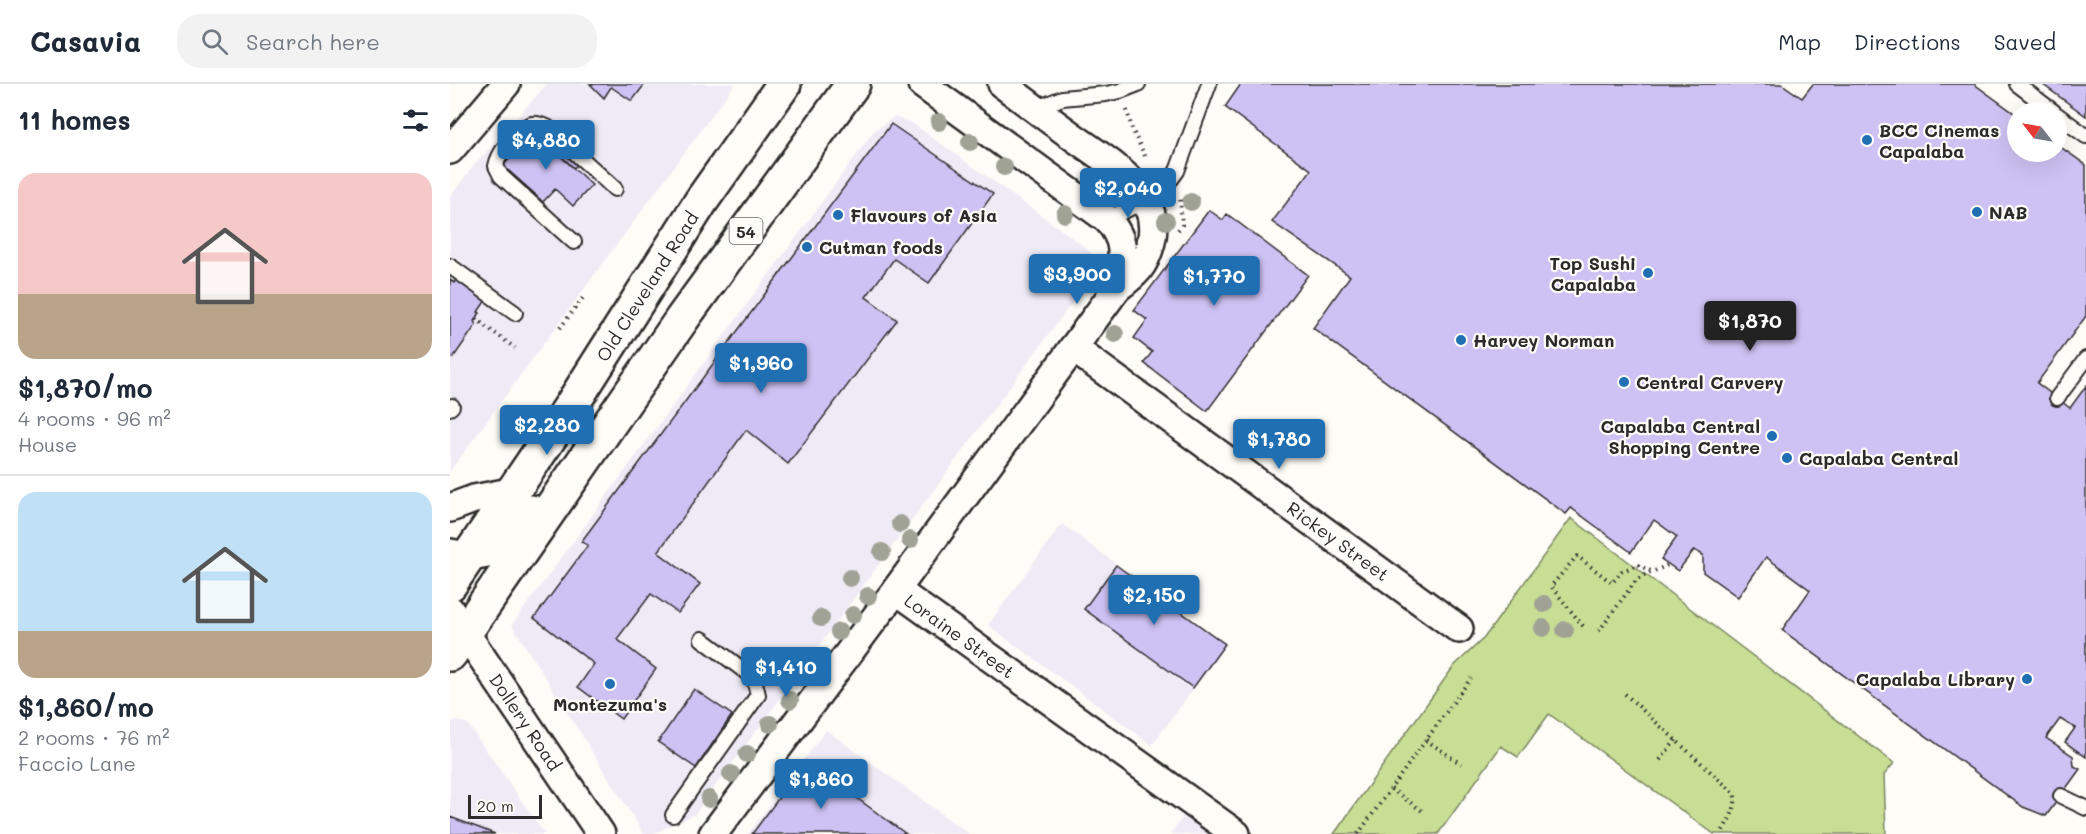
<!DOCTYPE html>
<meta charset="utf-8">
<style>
body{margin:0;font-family:Mali,sans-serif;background:#f2f2f3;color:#1f2937;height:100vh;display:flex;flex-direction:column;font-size:22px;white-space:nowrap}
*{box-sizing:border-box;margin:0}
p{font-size:20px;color:#747a83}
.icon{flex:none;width:33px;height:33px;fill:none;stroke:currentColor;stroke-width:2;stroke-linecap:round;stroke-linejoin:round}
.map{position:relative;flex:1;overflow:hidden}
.sheet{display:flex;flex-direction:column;background:#fff;width:450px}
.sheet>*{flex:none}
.needle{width:39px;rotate:301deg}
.controls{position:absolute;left:1557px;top:18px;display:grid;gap:12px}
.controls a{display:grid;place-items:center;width:60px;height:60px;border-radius:50%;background:#fff;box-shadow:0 6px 24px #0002;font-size:30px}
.scale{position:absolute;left:18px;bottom:15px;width:74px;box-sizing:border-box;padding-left:6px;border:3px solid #2b2b2b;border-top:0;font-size:16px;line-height:21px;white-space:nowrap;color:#2b2b2b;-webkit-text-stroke:4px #fdfcf7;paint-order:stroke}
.price{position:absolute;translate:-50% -51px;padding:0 14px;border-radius:6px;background:#1f6fb2;color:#fff;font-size:20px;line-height:39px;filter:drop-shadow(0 2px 3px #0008)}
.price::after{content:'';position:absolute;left:50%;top:36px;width:18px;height:14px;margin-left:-9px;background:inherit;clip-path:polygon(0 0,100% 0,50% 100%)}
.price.active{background:#222;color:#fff}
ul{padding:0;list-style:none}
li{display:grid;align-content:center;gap:12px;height:318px;padding:0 18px}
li+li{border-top:2px solid #e0e1e3}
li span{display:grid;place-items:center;height:186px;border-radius:18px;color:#555}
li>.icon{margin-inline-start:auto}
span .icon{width:108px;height:108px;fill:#fffc;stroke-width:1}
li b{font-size:26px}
h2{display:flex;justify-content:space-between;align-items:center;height:72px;padding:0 18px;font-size:26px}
header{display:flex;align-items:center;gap:36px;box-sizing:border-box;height:84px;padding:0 30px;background:#fff;border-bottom:2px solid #e0e1e3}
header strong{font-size:28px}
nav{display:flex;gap:33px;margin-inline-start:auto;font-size:21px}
.search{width:420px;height:54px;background:#f2f2f3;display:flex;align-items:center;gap:15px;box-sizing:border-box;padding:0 21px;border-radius:24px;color:#747a83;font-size:22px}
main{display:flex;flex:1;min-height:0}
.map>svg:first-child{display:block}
.built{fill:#efebf6}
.green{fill:#c8de94;stroke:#7a8460;stroke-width:1.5}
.building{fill:#cec2f4;stroke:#2b2b2b;stroke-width:1.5}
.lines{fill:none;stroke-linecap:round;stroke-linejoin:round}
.service-casing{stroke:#2b2b2b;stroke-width:18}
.minor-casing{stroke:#2b2b2b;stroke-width:32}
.primary-casing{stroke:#2b2b2b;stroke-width:38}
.path{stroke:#2b2b2b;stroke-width:4;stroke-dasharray:1.5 4.5;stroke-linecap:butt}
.service{stroke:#fdfcf7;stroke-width:14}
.minor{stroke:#fdfcf7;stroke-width:27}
.primary{stroke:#fdfcf7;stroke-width:33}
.tree{fill:#9fa295}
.poi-dot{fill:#1f6fb2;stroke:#fdfcf7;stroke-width:2}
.labels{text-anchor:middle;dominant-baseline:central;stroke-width:4.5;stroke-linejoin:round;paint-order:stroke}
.shield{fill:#fdfcf7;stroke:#6a6a68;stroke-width:1.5}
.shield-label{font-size:16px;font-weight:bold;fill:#2b2b2b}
.poi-label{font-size:18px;font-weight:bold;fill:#2b2b2b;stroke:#fdfcf7;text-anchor:start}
.street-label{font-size:18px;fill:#2b2b2b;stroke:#fdfcf7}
</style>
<header>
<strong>Casavia</strong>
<div class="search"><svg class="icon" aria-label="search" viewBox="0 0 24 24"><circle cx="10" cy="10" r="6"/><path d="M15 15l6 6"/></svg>Search here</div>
<nav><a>Map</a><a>Directions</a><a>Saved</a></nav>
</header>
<main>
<section class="sheet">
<h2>11 homes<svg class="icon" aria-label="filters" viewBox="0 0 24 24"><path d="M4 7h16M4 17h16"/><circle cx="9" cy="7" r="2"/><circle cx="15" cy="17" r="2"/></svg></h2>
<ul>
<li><span style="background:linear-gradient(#f6c9c9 65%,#b9a48a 0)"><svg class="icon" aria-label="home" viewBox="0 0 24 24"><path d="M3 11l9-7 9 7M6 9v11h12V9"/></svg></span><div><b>$1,870/mo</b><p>4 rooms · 96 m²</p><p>House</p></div></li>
<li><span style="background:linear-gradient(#bfe0f5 75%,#b9a48a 0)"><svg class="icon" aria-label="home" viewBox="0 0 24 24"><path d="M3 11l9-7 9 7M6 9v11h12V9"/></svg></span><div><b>$1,860/mo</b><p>2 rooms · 76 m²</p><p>Faccio Lane</p></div></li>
</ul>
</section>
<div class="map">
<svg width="1636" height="750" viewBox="0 0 1636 750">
<rect width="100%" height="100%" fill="#fdfcf7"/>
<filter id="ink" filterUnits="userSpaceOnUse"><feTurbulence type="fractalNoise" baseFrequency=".0167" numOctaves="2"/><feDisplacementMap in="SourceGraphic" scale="12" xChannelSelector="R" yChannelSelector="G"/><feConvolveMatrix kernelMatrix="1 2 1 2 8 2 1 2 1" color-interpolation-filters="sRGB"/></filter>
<g filter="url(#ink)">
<path class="built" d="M97 0H285L0 387V113L21 85Z
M444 33 462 39 635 163 644 173 646 186 245 730 203 750H194L62 541 424 47Z
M612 440 776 561 702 661 538 541Z
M5 637 17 639 95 750H0V638Z
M376 646 519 750H298Z
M735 730 762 750H720Z"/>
<path class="green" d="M1121 434 1444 679 1434 691 1436 750H1264L1099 630 1068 673 1051 662 988 750H884L1004 582 1034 554Z"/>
<path class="building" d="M140 0H195L182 17 161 3 154 14Z
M791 0H1332L1352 14 1363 0H1524L1568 32V68H1606V60L1636 81V232L1587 299 1620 324 1636 302V673L1615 658 1625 644 1610 635 1596 654 1623 672 1624 682 1630 685 1596 732 1573 723 1332 546 1360 506 1316 473 1288 513 1253 488V471L1244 466 1228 487 1211 475 1227 453 1204 436 1181 468 1121 424 1116 430 863 244 900 192 822 138 861 86 775 23Z
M1592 0H1636V32Z
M441 40 543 110 479 199 444 175 416 213 447 236 338 380 296 346 208 468 250 500 228 529 201 510 167 555 206 585 171 635 128 603 144 580 84 534 138 461 131 458Z
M65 42 78 54 61 73 47 60Z
M112 46 137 69 124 84 99 61Z
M84 48 142 101 123 122 105 105 93 118 53 82Z
M59 87 85 110 73 123 47 99Z
M759 126 773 136 777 130 858 191 757 327 694 279 702 268 684 254 697 236 684 226Z
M7 194 36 216 28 228 30 229 24 237 26 241 3 274 0 272V195L4 199Z
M666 481 775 560 743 604 634 525Z
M244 605 282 631 246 684 208 658Z
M356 677 456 750H302Z
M0 733 45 750H0Z"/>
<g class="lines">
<defs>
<path id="service" d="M1567 0 1604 28
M585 25 612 14 656 10 670 7 688 0
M1606 30 1636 52
M657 135C684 122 710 113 727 87L759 0
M124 158 51 92 46 82C48 69 66 46 79 41 85 38 91 41 97 43L165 105
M0 182 65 229
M1607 314 1636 275
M0 324 2 322
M1611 712 1636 724
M223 731 308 611 304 594 252 555"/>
<g id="minor">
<path d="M472 0 657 135C678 158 673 175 667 204"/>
<path id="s1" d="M552 0C575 17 598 35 622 52 655 76 714 108 701 158 695 182 686 190 667 204L446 506 786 750"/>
<path d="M0 66 56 0"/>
<path id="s2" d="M623 264 1009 545"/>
<path d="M0 424 24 415 65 407"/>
<path d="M0 469C50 480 54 459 82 425"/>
<path id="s3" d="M0 526 151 750"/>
<path d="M263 750 446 506"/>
</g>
<g id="primary">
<path id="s4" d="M0 500 121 322 252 116 334 0"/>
<path d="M0 570 232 235 403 0"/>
</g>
</defs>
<use href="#service" class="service-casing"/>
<use href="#minor" class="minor-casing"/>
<use href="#primary" class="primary-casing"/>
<path class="path" d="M677 26 682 45 696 74
M728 146 732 141 730 113
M26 235 65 264
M110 244 135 211
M1133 542 1101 502 1127 472 1162 499 1172 487 1188 481 1203 488
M1149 547 1187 495 1220 480
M1175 610 1284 709C1289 723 1277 738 1271 750
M976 656 1011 680
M1210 676 1226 656
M941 705 975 729
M908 750 1021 594"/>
<use href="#service" class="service"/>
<use href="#minor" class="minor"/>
<use href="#primary" class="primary"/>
</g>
<g class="tree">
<circle cx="489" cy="38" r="9"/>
<circle cx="520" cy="58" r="9"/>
<circle cx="554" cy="83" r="9"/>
<circle cx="741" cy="118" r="9"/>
<circle cx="615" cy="130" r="9"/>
<circle cx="716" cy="137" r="9"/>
<circle cx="665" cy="250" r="9"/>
<circle cx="450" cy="440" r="9"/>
<circle cx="460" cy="456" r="9"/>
<circle cx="432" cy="468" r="9"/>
<circle cx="400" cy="494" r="9"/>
<circle cx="418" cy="512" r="9"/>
<circle cx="1094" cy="520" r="9"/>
<circle cx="403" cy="531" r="9"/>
<circle cx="371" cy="534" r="9"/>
<circle cx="1093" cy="544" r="9"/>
<circle cx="1115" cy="546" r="9"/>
<circle cx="389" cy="548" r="9"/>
<circle cx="365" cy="581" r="9"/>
<circle cx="340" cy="616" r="9"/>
<circle cx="320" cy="640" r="9"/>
<circle cx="297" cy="670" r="9"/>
<circle cx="281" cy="690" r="9"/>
<circle cx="259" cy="715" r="9"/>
</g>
</g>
<g class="poi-dot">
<circle cx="1417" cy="56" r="6"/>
<circle cx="1527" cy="128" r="6"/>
<circle cx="388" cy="131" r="6"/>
<circle cx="357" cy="163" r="6"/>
<circle cx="1198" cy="189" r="6"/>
<circle cx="1011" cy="256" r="6"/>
<circle cx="1174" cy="298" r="6"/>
<circle cx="1322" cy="352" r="6"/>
<circle cx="1337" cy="374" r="6"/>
<circle cx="1577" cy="595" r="6"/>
<circle cx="160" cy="600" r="6"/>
</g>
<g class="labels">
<rect class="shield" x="279.5" y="134" width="33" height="26" rx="4.5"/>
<g class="shield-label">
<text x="296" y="147">54</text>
</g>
<g class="poi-label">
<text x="1429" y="46">BCC Cinemas<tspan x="1429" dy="21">Capalaba</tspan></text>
<text x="1539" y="128">NAB</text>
<text x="400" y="131">Flavours of Asia</text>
<text x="369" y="163">Cutman foods</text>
<text x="1186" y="179" text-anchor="end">Top Sushi<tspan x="1186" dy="21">Capalaba</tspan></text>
<text x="1023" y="256">Harvey Norman</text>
<text x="1186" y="298">Central Carvery</text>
<text x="1310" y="342" text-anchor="end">Capalaba Central<tspan x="1310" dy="21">Shopping Centre</tspan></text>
<text x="1349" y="374">Capalaba Central</text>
<text x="1565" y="595" text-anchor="end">Capalaba Library</text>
<text x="160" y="620" text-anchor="middle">Montezuma's</text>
</g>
<g class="street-label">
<text stroke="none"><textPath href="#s4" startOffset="357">Old Cleveland Road</textPath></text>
<text stroke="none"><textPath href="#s2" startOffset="328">Rickey Street</textPath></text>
<text stroke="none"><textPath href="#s1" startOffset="740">Loraine Street</textPath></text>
<text stroke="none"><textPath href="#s3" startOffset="135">Dollery Road</textPath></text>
</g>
</g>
</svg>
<div class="controls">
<a><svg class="needle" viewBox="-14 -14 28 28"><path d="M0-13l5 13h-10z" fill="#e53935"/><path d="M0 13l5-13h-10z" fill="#747a83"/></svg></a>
</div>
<div class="scale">20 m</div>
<b class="price" style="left:96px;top:87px">$4,880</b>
<b class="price" style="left:678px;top:135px">$2,040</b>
<b class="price" style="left:627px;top:221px">$3,900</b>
<b class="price" style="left:764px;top:223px">$1,770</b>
<b class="price active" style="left:1300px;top:268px">$1,870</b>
<b class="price" style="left:311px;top:310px">$1,960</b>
<b class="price" style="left:97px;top:372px">$2,280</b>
<b class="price" style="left:829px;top:386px">$1,780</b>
<b class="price" style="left:704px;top:542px">$2,150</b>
<b class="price" style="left:336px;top:614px">$1,410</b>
<b class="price" style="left:371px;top:726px">$1,860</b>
</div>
</main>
